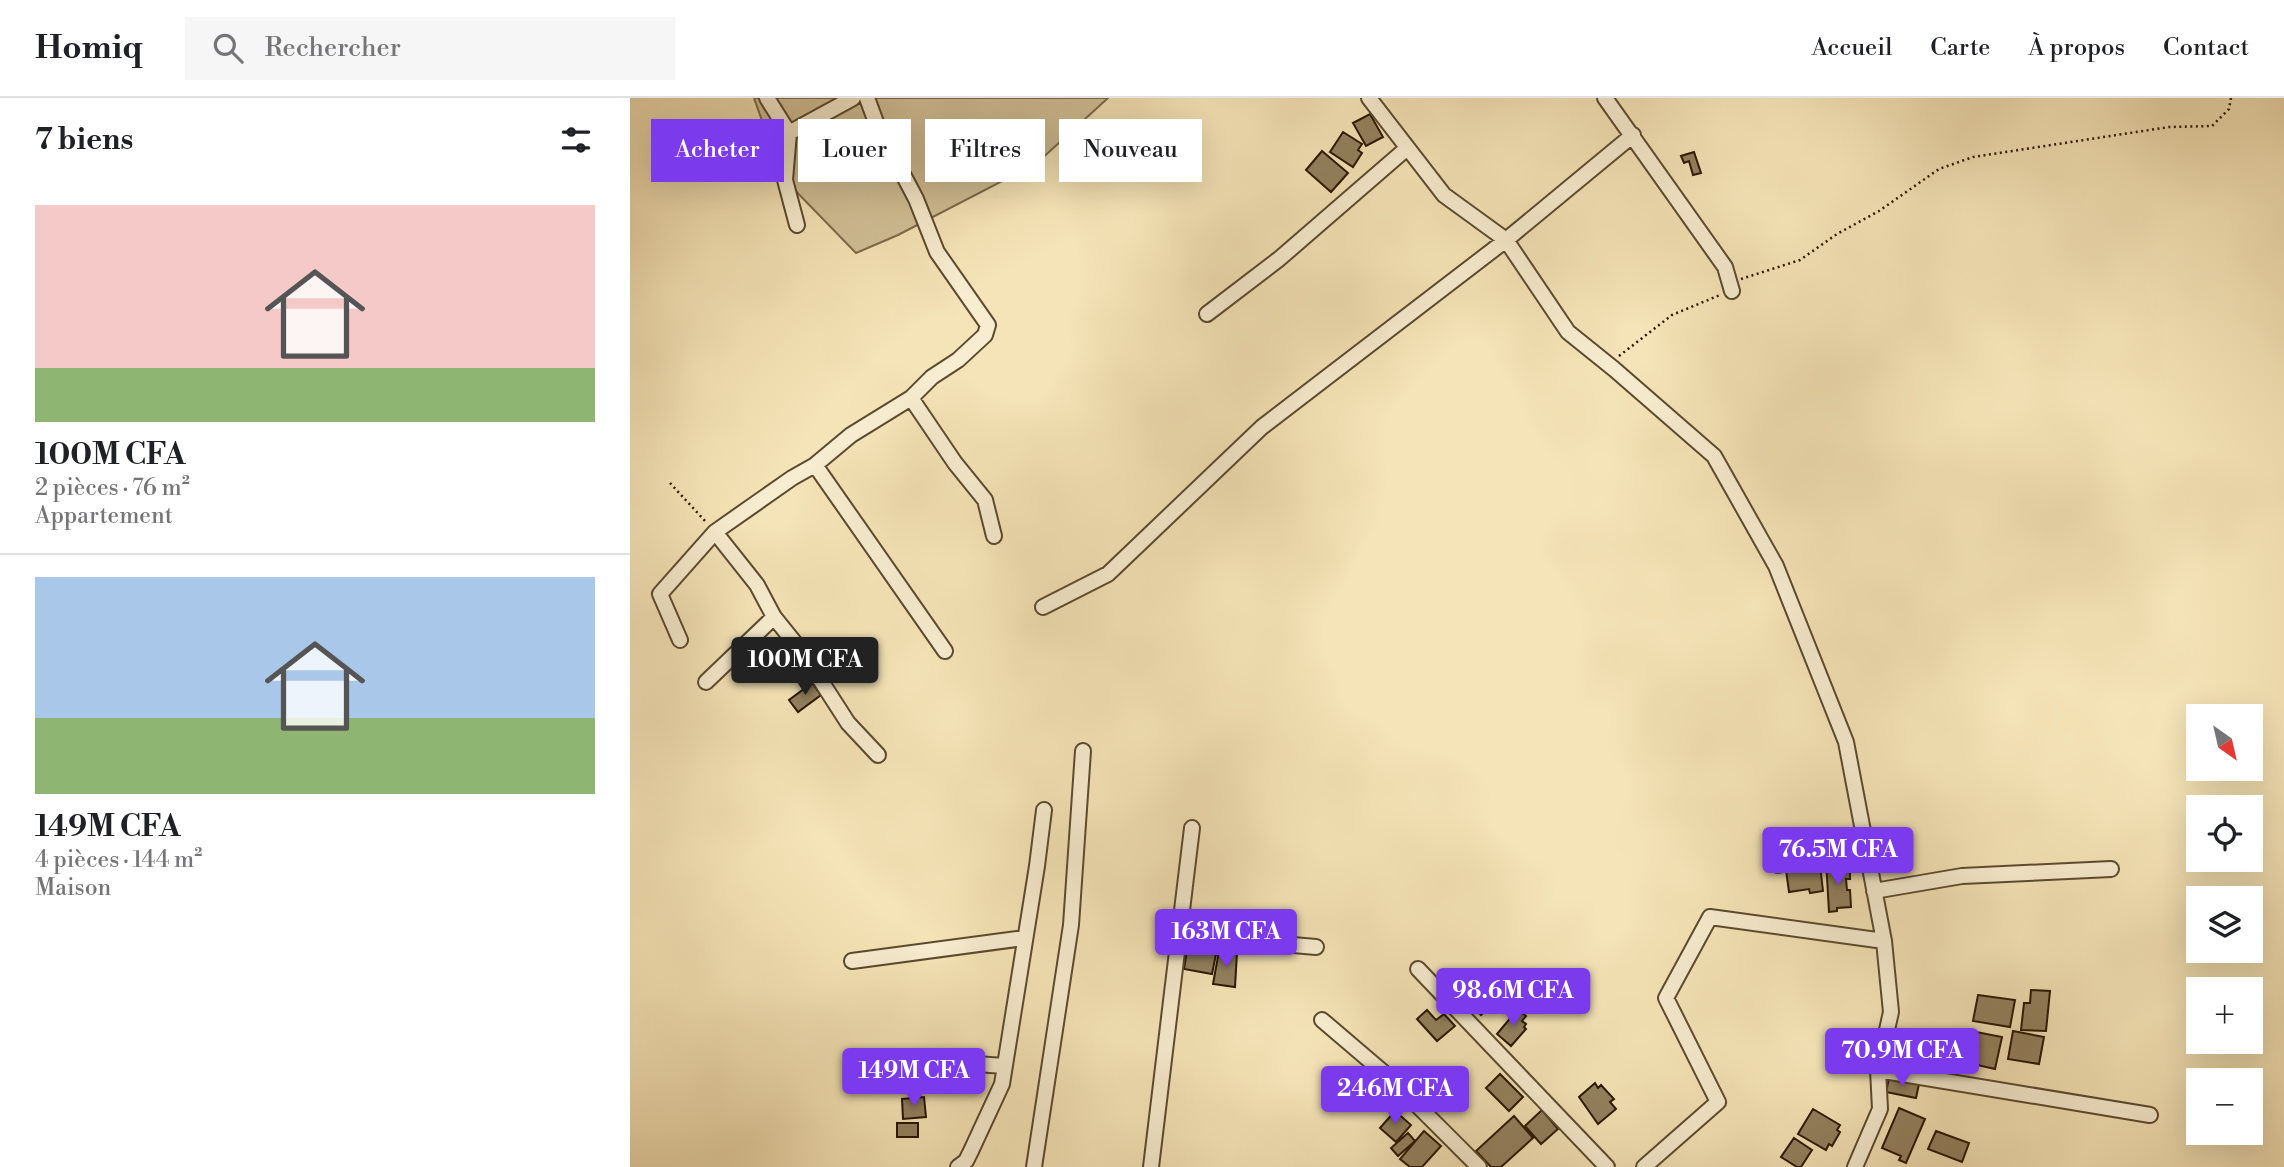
<!DOCTYPE html>
<html lang="fr">
<meta charset="utf-8">
<style>
body{margin:0;font-family:"Libre Bodoni",serif;background:#f6f6f6;color:#202124;height:100vh;display:flex;flex-direction:column;font-size:26px;white-space:nowrap}
*{box-sizing:border-box;margin:0}
p{font-size:23px;color:#757577}
.icon{flex:none;width:38px;height:38px;fill:none;stroke:currentColor;stroke-width:2;stroke-linecap:round;stroke-linejoin:round}
.map{position:relative;flex:1;overflow:hidden}
.sheet{display:flex;flex-direction:column;background:#fff;width:630px}
.sheet>*{flex:none}
.guide{position:absolute;left:21px;top:21px;width:665px;height:63px;display:flex;gap:14px}
.needle{width:46px;rotate:146deg}
.controls{position:absolute;left:1556px;top:606px;display:grid;gap:14px}
.controls a{display:grid;place-items:center;width:77px;height:77px;border-radius:0px;background:#fff;box-shadow:0 7px 28px #0002;font-size:35px}
.price{position:absolute;translate:-50% -60px;padding:0 16px;border-radius:7px;background:#7c3aed;color:#fff;font-size:23px;line-height:46px;filter:drop-shadow(0 2px 4px #0008)}
.price::after{content:'';position:absolute;left:50%;top:42px;width:21px;height:16px;margin-left:-10px;background:inherit;clip-path:polygon(0 0,100% 0,50% 100%)}
.price.current{background:#222;color:#fff}
ul{padding:0;list-style:none}
li{display:grid;align-content:center;gap:14px;height:371px;padding:0 35px}
li+li{border-top:2px solid #e0e0e0}
li span{display:grid;place-items:center;height:217px;border-radius:0px;color:#555}
li>.icon{margin-inline-start:auto}
span .icon{width:126px;height:126px;fill:#fffc;stroke-width:1}
li b{font-size:30px}
h2{display:flex;justify-content:space-between;align-items:center;height:84px;padding:0 35px;font-size:30px}
.tag{padding:0 24px;border-radius:0px;background:#fff;box-shadow:0 7px 28px #0002;font-size:24px;line-height:63px}
.tag.current{background:#7c3aed;color:#fff}
header{display:flex;align-items:center;gap:42px;box-sizing:border-box;height:98px;padding:0 35px;background:#fff;border-bottom:2px solid #e0e0e0}
header strong{font-size:33px}
nav{display:flex;gap:38px;margin-inline-start:auto;font-size:24px}
.search{width:490px;height:63px;background:#f6f6f6;display:flex;align-items:center;gap:18px;box-sizing:border-box;padding:0 24px;border-radius:0px;color:#757577;font-size:26px}
main{display:flex;flex:1;min-height:0}
.map>svg:first-child{display:block}
.green{fill:#d2c198;stroke:#7d6c4c;stroke-width:2}
.building{fill:#93815f;stroke:#281600;stroke-width:2}
.lines{fill:none;stroke-linecap:round;stroke-linejoin:round}
.street-casing{stroke:#5b4a2e;stroke-width:18}
.path{stroke:#281600;stroke-width:2.5;stroke-dasharray:2 3.5;stroke-linecap:butt}
.street{stroke:#f8edd0;stroke-width:14}
</style>
<header>
<strong>Homiq</strong>
<div class="search"><svg class="icon" aria-label="search" viewBox="0 0 24 24"><circle cx="10" cy="10" r="6"/><path d="M15 15l6 6"/></svg>Rechercher</div>
<nav><a>Accueil</a><a>Carte</a><a>À propos</a><a>Contact</a></nav>
</header>
<main>
<section class="sheet">
<h2>7 biens<svg class="icon" aria-label="filters" viewBox="0 0 24 24"><path d="M4 7h16M4 17h16"/><circle cx="9" cy="7" r="2"/><circle cx="15" cy="17" r="2"/></svg></h2>
<ul>
<li><span style="background:linear-gradient(#f6c9c9 75%,#8fb573 0)"><svg class="icon" aria-label="home" viewBox="0 0 24 24"><path d="M3 11l9-7 9 7M6 9v11h12V9"/></svg></span><div><b>100M CFA</b><p>2 pièces · 76 m²</p><p>Appartement</p></div></li>
<li><span style="background:linear-gradient(#a9c7e8 65%,#8fb573 0)"><svg class="icon" aria-label="home" viewBox="0 0 24 24"><path d="M3 11l9-7 9 7M6 9v11h12V9"/></svg></span><div><b>149M CFA</b><p>4 pièces · 144 m²</p><p>Maison</p></div></li>
</ul>
</section>
<div class="map">
<svg width="1654" height="1069" viewBox="0 0 1654 1069">
<rect width="100%" height="100%" fill="#f5e4b7"/>
<filter id="stains"><feTurbulence type="fractalNoise" baseFrequency=".00286" numOctaves="4"/><feColorMatrix values="0 0 0 0 .2 0 0 0 0 .09 0 0 0 0 .02 0 0 0 .5 -.17"/></filter>
<radialGradient id="worn" r=".72"><stop offset=".6" stop-color="#630" stop-opacity="0"/><stop offset="1" stop-color="#630" stop-opacity=".3"/></radialGradient>
<path class="green" d="M124 0H478L407 65 268 137 226 155 152 79Z"/>
<path class="building" d="M740 16 753 39 736 48 723 25Z
M713 34 732 46 728 52 732 55 723 69 700 54Z
M692 53 718 75 701 94 676 72Z
M1064 54 1071 75 1063 77 1059 63 1054 65 1051 58Z
M182 585 191 597 168 614 159 602Z
M1206 761 1207 772 1220 771V781H1216L1217 792H1220L1221 809 1207 810V813L1199 814 1196 762Z
M1190 767 1193 793 1180 795 1179 791 1159 794 1156 772Z
M558 846 587 851 582 876 554 871Z
M589 853 607 854 605 889 583 886Z
M845 878 867 902 851 917 829 893Z
M1401 892 1420 893 1416 933 1391 932 1394 905H1400Z
M1348 897 1385 902 1380 929 1343 923Z
M888 911 896 918 892 923 896 926 894 929 896 931 881 948 867 936Z
M797 912 806 922 814 916 825 928 807 943 787 921Z
M1341 933 1372 939 1365 971 1334 964Z
M1383 933 1414 939 1409 966 1378 961Z
M870 976 893 999 879 1013 856 990Z
M1259 980 1289 986 1286 1000 1256 994Z
M965 985 968 990 971 987 984 1001 980 1004 986 1011 968 1026 949 999Z
M294 999 296 1019 273 1021 272 1001Z
M1269 1010 1295 1021 1276 1065 1269 1062 1271 1058 1252 1050Z
M1183 1011 1210 1027 1207 1032 1210 1034 1202 1048 1199 1046 1196 1052 1168 1036Z
M912 1012 928 1031 911 1046 895 1028Z
M765 1013 781 1027 766 1044 750 1030Z
M884 1018 903 1040 871 1069H861L846 1053Z
M267 1025H288V1039H267Z
M794 1033 811 1048 792 1069H780L770 1061Z
M1306 1033 1339 1045 1332 1064 1298 1051Z
M778 1035 785 1043 768 1058 761 1050Z
M1164 1040 1182 1052 1171 1069H1167L1151 1059Z"/>
<g class="lines">
<defs>
<path id="street" d="M137 0 159 35 223 0
M739 0 814 97 876 142 938 234 984 271 1084 358 1146 468 1216 644 1254 843 1261 914 1248 972 1250 1011 1225 1069
M975 0 1095 169 1102 193
M159 35 155 82 167 127
M577 216 649 161 776 51
M281 300 325 365 355 402 364 438
M185 367 315 553
M85 434 127 487 144 519 173 555 218 625 248 657
M413 509 478 476 632 329 876 142 1003 37
M50 542 30 496 85 434 162 380 185 367 221 337 281 300 302 279 328 262 355 237 358 227 307 154 286 101 247 27 237 0
M76 584 144 519
M1148 767 1236 750
M1244 793 1332 778 1481 771
M549 837 562 730
M222 863 394 840
M788 871 977 1069
M692 922 760 980 849 1069
M238 959 375 968
M1248 972 1520 1017
M328 1069 336 1063 341 1053 372 986 407 768 414 712
M404 1069 441 827 453 653
M521 1069 549 837 686 849
M1014 1069 1088 1004 1036 900 1080 819 1254 843"/>
</defs>
<use href="#street" class="street-casing"/>
<path class="path" d="M1111 181 1170 162 1207 136 1249 113 1309 71 1343 59 1539 29 1582 28 1599 11 1601 0
M989 258 1042 217 1090 197
M40 385 76 424"/>
<use href="#street" class="street"/>
</g>
<rect width="100%" height="100%" filter="url(#stains)"/>
<rect width="100%" height="100%" fill="url(#worn)"/>
</svg>
<div class="controls">
<a><svg class="needle" viewBox="-14 -14 28 28"><path d="M0-13l5 13h-10z" fill="#e53935"/><path d="M0 13l5-13h-10z" fill="#757577"/></svg></a>
<a><svg class="icon" aria-label="locate" viewBox="0 0 24 24"><circle cx="12" cy="12" r="6"/><path d="M12 2v4M12 18v4M2 12h4M18 12h4"/></svg></a>
<a><svg class="icon" aria-label="layers" viewBox="0 0 24 24"><path d="M12 4l9 5-9 5-9-5zM3 14l9 5 9-5"/></svg></a>
<a>+</a>
<a>−</a>
</div>
<b class="price current" style="left:175px;top:599px">100M CFA</b>
<b class="price" style="left:1208px;top:789px">76.5M CFA</b>
<b class="price" style="left:596px;top:871px">163M CFA</b>
<b class="price" style="left:883px;top:930px">98.6M CFA</b>
<b class="price" style="left:1272px;top:990px">70.9M CFA</b>
<b class="price" style="left:284px;top:1010px">149M CFA</b>
<b class="price" style="left:765px;top:1028px">246M CFA</b>
<div class="guide">
<a class="tag current">Acheter</a>
<a class="tag">Louer</a>
<a class="tag">Filtres</a>
<a class="tag">Nouveau</a>
</div>
</div>
</main>
